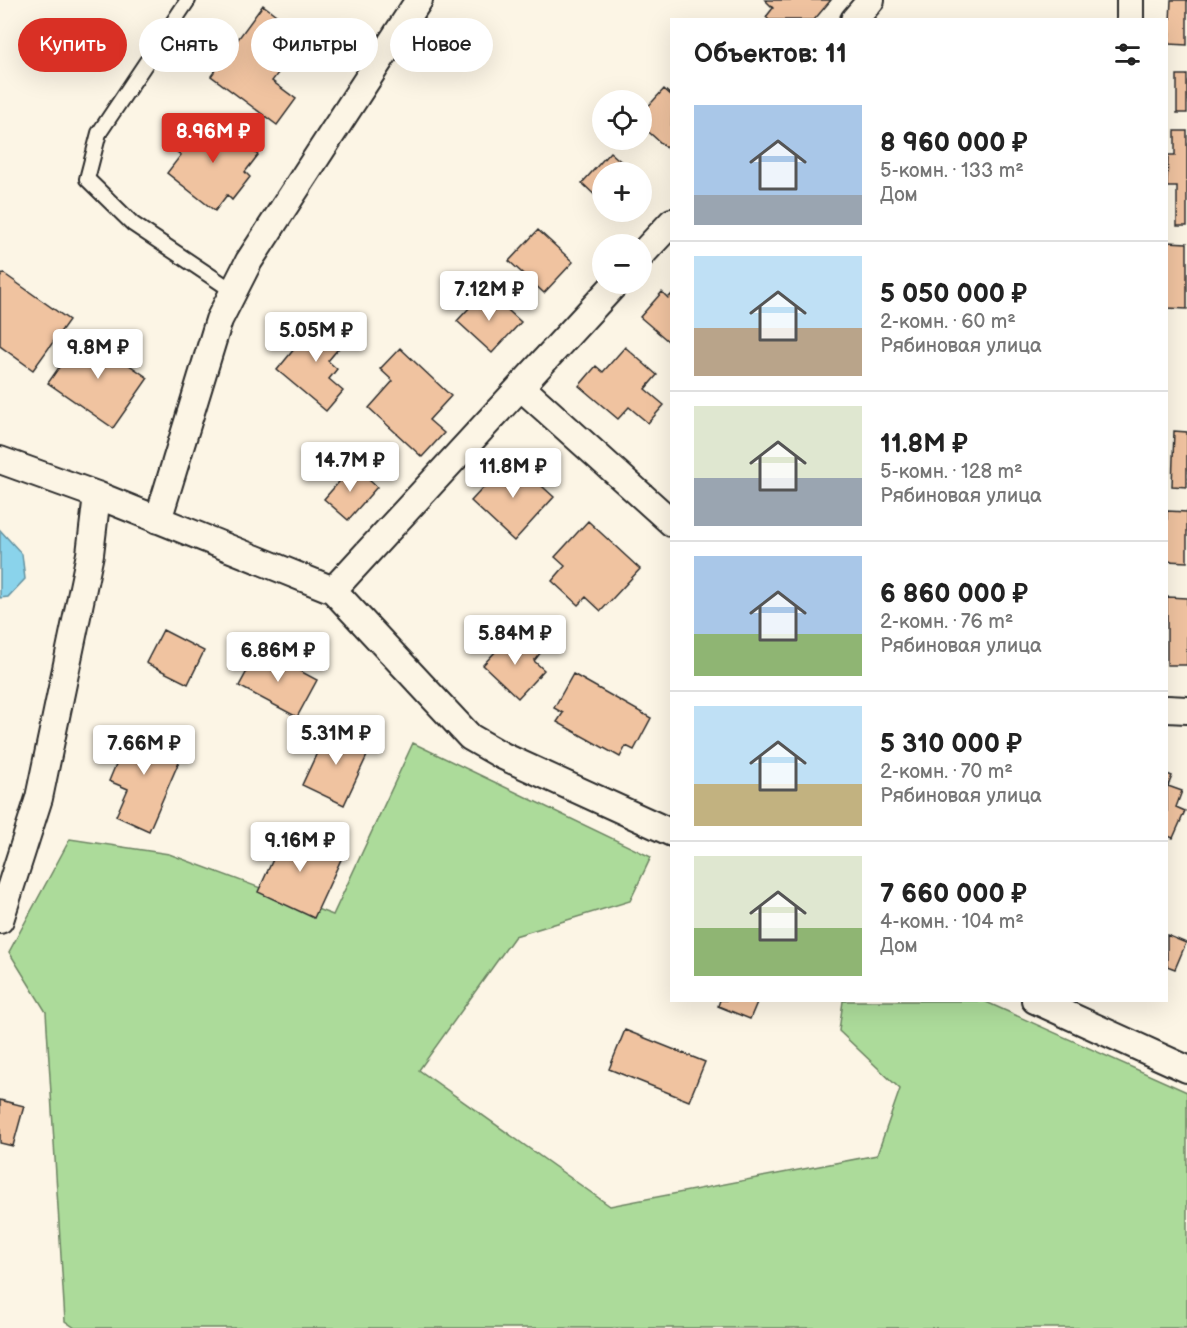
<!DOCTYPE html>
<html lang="ru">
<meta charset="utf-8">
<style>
body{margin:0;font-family:"Balsamiq Sans",sans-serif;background:#f2f2f2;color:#222;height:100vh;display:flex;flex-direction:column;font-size:22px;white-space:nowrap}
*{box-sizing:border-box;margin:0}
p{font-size:20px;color:#767676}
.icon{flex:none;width:33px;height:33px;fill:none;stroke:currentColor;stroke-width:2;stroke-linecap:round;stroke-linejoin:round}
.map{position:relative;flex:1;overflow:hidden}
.sheet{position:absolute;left:670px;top:18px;width:498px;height:984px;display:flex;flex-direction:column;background:#fff;border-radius:0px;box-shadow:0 6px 24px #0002}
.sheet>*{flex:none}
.hud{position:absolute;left:18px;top:18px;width:562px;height:54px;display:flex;gap:12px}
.buttons{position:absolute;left:592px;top:90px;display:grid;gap:12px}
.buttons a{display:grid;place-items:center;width:60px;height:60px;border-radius:50%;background:#fff;box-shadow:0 6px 24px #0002;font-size:30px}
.price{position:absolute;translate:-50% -51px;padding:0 14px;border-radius:6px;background:#fff;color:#222;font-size:20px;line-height:39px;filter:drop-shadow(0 2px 3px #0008)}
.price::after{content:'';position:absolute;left:50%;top:36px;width:18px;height:14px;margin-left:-9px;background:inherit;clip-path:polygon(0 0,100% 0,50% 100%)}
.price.selected{background:#d93025;color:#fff}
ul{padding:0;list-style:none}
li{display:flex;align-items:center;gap:18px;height:150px;padding:0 24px}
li+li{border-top:2px solid #e0e0e0}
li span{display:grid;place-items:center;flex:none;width:168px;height:120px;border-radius:0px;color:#555}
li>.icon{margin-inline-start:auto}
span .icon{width:72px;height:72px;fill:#fffc;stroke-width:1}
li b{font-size:26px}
h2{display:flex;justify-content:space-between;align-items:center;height:72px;padding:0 24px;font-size:26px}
.chip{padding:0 21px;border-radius:27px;background:#fff;box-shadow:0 6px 24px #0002;font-size:21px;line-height:54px}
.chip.selected{background:#d93025;color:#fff}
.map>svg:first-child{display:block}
.green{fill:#acdb9a;stroke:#6c8362;stroke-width:1.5}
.water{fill:#8ad3eb;stroke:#64909e;stroke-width:1.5}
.building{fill:#f0c3a0;stroke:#2b2b2b;stroke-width:1.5}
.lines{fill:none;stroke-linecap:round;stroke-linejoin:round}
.service-casing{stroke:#2b2b2b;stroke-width:18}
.minor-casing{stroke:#2b2b2b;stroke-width:30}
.service{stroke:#fcf5e5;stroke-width:14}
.minor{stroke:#fcf5e5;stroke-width:26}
</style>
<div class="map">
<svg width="1187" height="1328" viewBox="0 0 1187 1328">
<rect width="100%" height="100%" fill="#fcf5e5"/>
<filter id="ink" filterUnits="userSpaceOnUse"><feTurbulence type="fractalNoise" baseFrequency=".0167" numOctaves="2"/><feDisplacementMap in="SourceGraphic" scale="12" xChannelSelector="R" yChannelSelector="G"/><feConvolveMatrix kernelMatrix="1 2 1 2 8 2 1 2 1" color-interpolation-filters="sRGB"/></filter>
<g filter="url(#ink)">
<path class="green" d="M413 743 651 857 630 901 515 936 419 1070 610 1206 877 1155 900 1089 839 1031 843 1001H984L1187 1092V1328H75L65 1321 46 1012 9 952 70 839 169 854 333 915Z"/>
<path class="water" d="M0 530 22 554 25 579 8 597 0 598Z"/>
<path class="building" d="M765 0H831L814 20H769L766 17 773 8Z
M1171 0H1187V45L1169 44Z
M263 5 305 37 272 81 296 99 277 125 211 76Z
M1177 75H1187V113H1177Z
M664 89 672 96 671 152 642 126V113Z
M211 117 258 155 245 172 250 177 232 200 227 195 215 211 167 173 181 155 177 152 193 132 196 135Z
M1175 131H1187V226H1177V187H1167L1168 155H1175Z
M610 152 633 172H603V203L582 183Z
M538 230 573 262 544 293 509 261Z
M1167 242 1187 243V309L1167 308Z
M3 273 69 320 33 370 0 346V278Z
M486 290 521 322 492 353 457 321Z
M662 292 668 298 672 294V336L668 341 640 317Z
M322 315 348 337 328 361 337 369 329 379 343 391 326 411 277 370Z
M83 333 148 378 113 428 48 383Z
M625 347 657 375 645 389 664 405 648 423 629 407 618 419 579 386 596 366 603 372Z
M400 348 451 396 429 420 444 433 422 457 369 408 393 381 380 369Z
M1174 431 1187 432V487L1172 486Z
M511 458 554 497 514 541 471 501Z
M353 466 377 487 348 520 324 499Z
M1167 511 1187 512V562L1167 561Z
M588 521 640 569 601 611 586 597 578 605 552 581 565 566 555 557Z
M1167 597 1187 598V665H1167Z
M163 630 204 651 188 684 146 663Z
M509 637 522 650 530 642 541 652 534 661 544 670 518 698 483 665Z
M259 649 317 680 297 717 239 686Z
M573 674 651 718 634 750 626 746 620 757 557 722 563 713 554 708Z
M329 727 371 747 344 805 302 785Z
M131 728 184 750 149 831 116 816 128 789 109 781Z
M1167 774 1172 776 1168 786 1182 791 1176 807 1185 811 1173 838 1168 836 1167 840Z
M287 829 343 855 314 918 258 892Z
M1167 935 1186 943 1175 969 1167 966Z
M720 1000H758L750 1019 718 1006Z
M625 1030 705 1062 689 1101 609 1069Z
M0 1100 24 1106 13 1146 0 1143Z"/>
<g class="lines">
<defs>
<path id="service" d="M188 0 99 133 87 179 133 224 233 291"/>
<path id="minor" d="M854 20 871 0
M1130 20V0
M642 254 672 222
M521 387 672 523
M0 460 97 495 333 590 470 737 503 756 672 833
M158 520 219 320 249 261 419 0
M333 590 615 284
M1167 709 1187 710
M0 920 39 798 90 554 97 495
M1035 1000 1187 1069"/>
</defs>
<use href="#service" class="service-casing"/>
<use href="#minor" class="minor-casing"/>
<use href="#service" class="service"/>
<use href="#minor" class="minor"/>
</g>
</g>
</svg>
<div class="buttons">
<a><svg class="icon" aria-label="locate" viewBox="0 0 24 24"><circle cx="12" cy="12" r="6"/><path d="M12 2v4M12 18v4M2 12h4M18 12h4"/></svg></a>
<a>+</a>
<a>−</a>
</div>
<b class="price selected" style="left:213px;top:164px">8.96M ₽</b>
<b class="price" style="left:489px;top:322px">7.12M ₽</b>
<b class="price" style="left:316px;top:363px">5.05M ₽</b>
<b class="price" style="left:98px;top:380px">9.8M ₽</b>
<b class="price" style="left:350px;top:493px">14.7M ₽</b>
<b class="price" style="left:513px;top:499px">11.8M ₽</b>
<b class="price" style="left:515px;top:666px">5.84M ₽</b>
<b class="price" style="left:278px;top:683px">6.86M ₽</b>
<b class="price" style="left:336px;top:766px">5.31M ₽</b>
<b class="price" style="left:144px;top:776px">7.66M ₽</b>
<b class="price" style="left:300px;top:873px">9.16M ₽</b>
<div class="hud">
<a class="chip selected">Купить</a>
<a class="chip">Снять</a>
<a class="chip">Фильтры</a>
<a class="chip">Новое</a>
</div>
<section class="sheet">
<h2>Объектов: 11<svg class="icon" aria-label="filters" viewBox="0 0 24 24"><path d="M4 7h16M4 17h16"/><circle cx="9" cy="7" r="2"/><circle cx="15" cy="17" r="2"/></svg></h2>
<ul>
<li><span style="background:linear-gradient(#a9c7e8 75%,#9aa5b1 0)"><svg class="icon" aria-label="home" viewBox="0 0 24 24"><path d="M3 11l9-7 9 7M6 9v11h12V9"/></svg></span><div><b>8 960 000 ₽</b><p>5-комн. · 133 m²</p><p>Дом</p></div></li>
<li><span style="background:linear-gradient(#bfe0f5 60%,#b9a48a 0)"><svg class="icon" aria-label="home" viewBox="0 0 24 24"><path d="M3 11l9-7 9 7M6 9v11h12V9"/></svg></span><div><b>5 050 000 ₽</b><p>2-комн. · 60 m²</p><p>Рябиновая улица</p></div></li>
<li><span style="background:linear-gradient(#dfe7d0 60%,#9aa5b1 0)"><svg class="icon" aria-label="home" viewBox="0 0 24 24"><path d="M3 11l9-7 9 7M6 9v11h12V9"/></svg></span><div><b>11.8M ₽</b><p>5-комн. · 128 m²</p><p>Рябиновая улица</p></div></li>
<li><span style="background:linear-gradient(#a9c7e8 65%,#8fb573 0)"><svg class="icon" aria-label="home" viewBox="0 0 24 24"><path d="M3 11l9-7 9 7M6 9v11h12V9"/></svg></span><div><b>6 860 000 ₽</b><p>2-комн. · 76 m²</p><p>Рябиновая улица</p></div></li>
<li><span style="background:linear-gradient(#bfe0f5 65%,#c2b280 0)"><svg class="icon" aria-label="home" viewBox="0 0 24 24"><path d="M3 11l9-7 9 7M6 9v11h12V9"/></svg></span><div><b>5 310 000 ₽</b><p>2-комн. · 70 m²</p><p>Рябиновая улица</p></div></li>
<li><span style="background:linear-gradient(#dfe7d0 60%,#8fb573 0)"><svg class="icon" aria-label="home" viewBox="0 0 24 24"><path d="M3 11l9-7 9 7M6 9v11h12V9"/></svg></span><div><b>7 660 000 ₽</b><p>4-комн. · 104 m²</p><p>Дом</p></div></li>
</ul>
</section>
</div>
